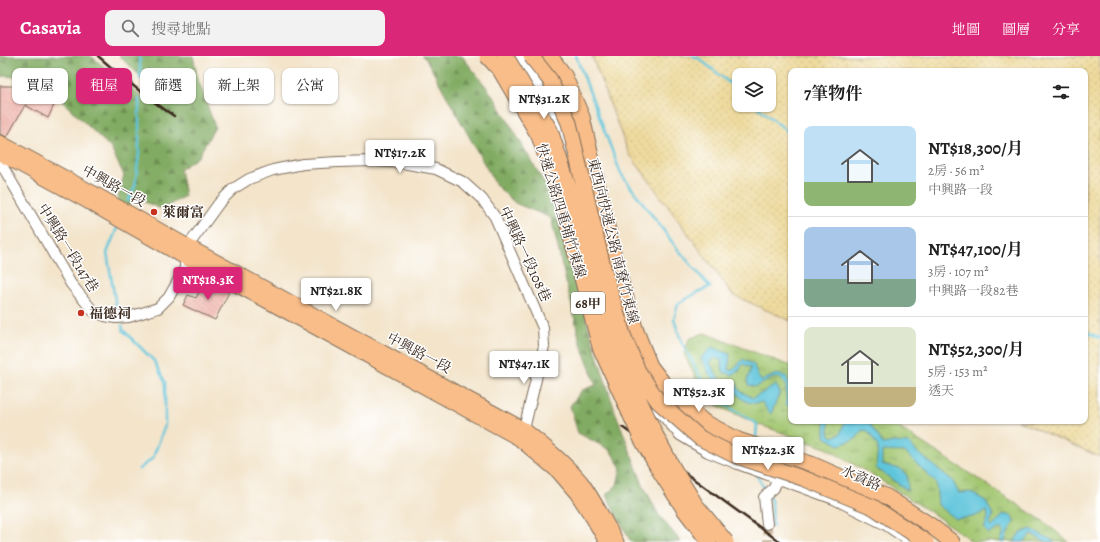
<!DOCTYPE html>
<html lang="zh-TW">
<meta charset="utf-8">
<style>
body{margin:0;font-family:Alegreya,"Noto Serif TC",serif;background:#f2f2f2;color:#222;height:100vh;display:flex;flex-direction:column;font-size:15px;white-space:nowrap}
*{box-sizing:border-box;margin:0}
p{font-size:13px;color:#767676}
.icon{flex:none;width:22px;height:22px;fill:none;stroke:currentColor;stroke-width:2;stroke-linecap:round;stroke-linejoin:round}
.map{position:relative;flex:1;overflow:hidden}
.sheet{position:absolute;left:788px;top:12px;width:300px;height:356px;display:flex;flex-direction:column;background:#fff;border-radius:8px;box-shadow:0 1px 3px #0004}
.sheet>*{flex:none}
.top-card{position:absolute;left:12px;top:12px;width:380px;height:36px;display:flex;gap:8px}
.tools{position:absolute;left:732px;top:12px;display:grid;gap:8px}
.tools a{display:grid;place-items:center;width:44px;height:44px;border-radius:8px;background:#fff;box-shadow:0 1px 3px #0004;font-size:20px}
.price{position:absolute;translate:-50% -34px;padding:0 9px;border-radius:4px;background:#fff;color:#222;font-size:13px;line-height:26px;filter:drop-shadow(0 1px 2px #0008)}
.price::after{content:'';position:absolute;left:50%;top:24px;width:12px;height:9px;margin-left:-6px;background:inherit;clip-path:polygon(0 0,100% 0,50% 100%)}
.price.active{background:#db2777;color:#fff}
ul{padding:0;list-style:none}
li{display:flex;align-items:center;gap:12px;height:100px;padding:0 16px}
li+li{border-top:1px solid #e0e0e0}
li span{display:grid;place-items:center;flex:none;width:112px;height:80px;border-radius:8px;color:#555}
li>.icon{margin-inline-start:auto}
span .icon{width:48px;height:48px;fill:#fffc;stroke-width:1}
li b{font-size:17px}
h2{display:flex;justify-content:space-between;align-items:center;height:48px;padding:0 16px;font-size:17px}
.chip{padding:0 14px;border-radius:8px;background:#fff;box-shadow:0 1px 3px #0004;font-size:14px;line-height:36px}
.chip.active{background:#db2777;color:#fff}
header{display:flex;align-items:center;gap:24px;box-sizing:border-box;height:56px;padding:0 20px;background:#db2777;color:#fff}
header strong{font-size:19px}
nav{display:flex;gap:22px;margin-inline-start:auto;font-size:14px}
.search{width:280px;height:36px;background:#f2f2f2;display:flex;align-items:center;gap:10px;box-sizing:border-box;padding:0 14px;border-radius:8px;color:#767676;font-size:15px}
.map>svg:first-child{display:block}
.forest{fill:url(#forest-firs);stroke:#5e6a40}
.sand{fill:url(#sand-dots);stroke:#94825e;fill-rule:evenodd}
.park{fill:url(#park-tufts);stroke:#6e7847}
.water{fill:#5ec5db;stroke:#4c787c}
.lines{fill:none;stroke-linecap:round;stroke-linejoin:round}
.stream{stroke:#5ec5db;stroke-width:2.5}
.building{fill:url(#building-back-hatch)}
.minor-tunnel{stroke:#cebfa8;stroke-width:10;stroke-dasharray:10 5;stroke-linecap:butt}
.minor-casing{stroke:#7b6b5a;stroke-width:12}
.major-casing{stroke:#7b6b5a;stroke-width:15}
.highway-casing{stroke:#7b6b5a;stroke-width:17}
.minor{stroke:#fff;stroke-width:10}
.major{stroke:#f8bd89;stroke-width:13}
.highway{stroke:#f8bd89;stroke-width:15}
.rail{stroke:#3b2a1e;stroke-width:2.5}
.highway-bridge-casing{stroke:#7b6b5a;stroke-width:17;stroke-linecap:butt}
.highway-bridge{stroke:#f8bd89;stroke-width:15}
.poi-dot{fill:#c8321e;stroke:#fff;stroke-width:1.5}
.labels{text-anchor:middle;dominant-baseline:central;stroke-width:3;stroke-linejoin:round;paint-order:stroke}
.shield{fill:#fff;stroke:#766a62;stroke-width:1}
.shield-label{font-size:13px;font-weight:bold;fill:#3b2a1e}
.street-label{font-size:14px;fill:#3b2a1e;stroke:#fff}
.poi-label{font-size:14px;font-weight:bold;fill:#3b2a1e;stroke:#fff;text-anchor:start}
</style>
<header>
<strong>Casavia</strong>
<div class="search"><svg class="icon" aria-label="search" viewBox="0 0 24 24"><circle cx="10" cy="10" r="6"/><path d="M15 15l6 6"/></svg>搜尋地點</div>
<nav><a>地圖</a><a>圖層</a><a>分享</a></nav>
</header>
<div class="map">
<svg width="1100" height="486" viewBox="0 0 1100 486">
<defs>
<pattern id="forest-firs" width="22" height="20" patternUnits="userSpaceOnUse"><rect width="22" height="20" fill="#81ab62"/><path d="M5 1l3.5 6h-7zM16 11l3.5 6h-7z" fill="#6b8b50"/></pattern>
<pattern id="sand-dots" width="8" height="8" patternUnits="userSpaceOnUse"><rect width="8" height="8" fill="#eeda9e"/><path d="M2 2h.1M6 6h.1" fill="none" stroke="#cdbb88" stroke-width="1.8" stroke-linecap="round"/></pattern>
<pattern id="park-tufts" width="24" height="20" patternUnits="userSpaceOnUse"><rect width="24" height="20" fill="#a2c670"/><path d="M3 7l-1-3M5 7V3M7 7l1-3M15 17l-1-3M17 17v-4M19 17l1-3" fill="none" stroke="#85a15b"/></pattern>
<pattern id="building-back-hatch" width="6" height="6" patternUnits="userSpaceOnUse"><rect width="6" height="6" fill="#f0b2a8"/><path d="M-1 5l2 2M0 0l6 6M5-1l2 2" fill="none" stroke="#cf9990"/></pattern>
</defs>
<rect width="100%" height="100%" fill="#fff"/>
<filter id="ink" filterUnits="userSpaceOnUse"><feTurbulence type="fractalNoise" baseFrequency=".025" numOctaves="2"/><feDisplacementMap in="SourceGraphic" scale="8" xChannelSelector="R" yChannelSelector="G"/><feConvolveMatrix kernelMatrix="1 2 1 2 8 2 1 2 1" color-interpolation-filters="sRGB"/></filter>
<filter id="wash" filterUnits="userSpaceOnUse"><feTurbulence type="fractalNoise" baseFrequency=".012" numOctaves="4" result="noise"/><feDisplacementMap in="SourceGraphic" scale="16" xChannelSelector="R" yChannelSelector="G"/><feGaussianBlur stdDeviation="0.9" result="paint"/><feColorMatrix in="noise" values="0 0 0 0 0 0 0 0 0 0 0 0 0 0 0 0 0 1.4 0 .05"/><feComposite in="paint" operator="in"/></filter>
<g filter="url(#wash)">
<rect width="100%" height="100%" fill="#f3e4ca"/>
<path class="forest" d="M0 0H91L143 42 154 33 119 0H193L198 23 215 71 198 101 180 113 185 140 162 153 135 142 127 151 117 145 124 119 110 91 61 44 36 23 4 20 0 21Z
M422 0H462L494 41 552 140 568 202 597 299 615 355 643 429 659 459 681 486H631L606 439 617 429 621 412 610 394 578 377 570 350 582 334 596 329 580 286 551 162 515 147 496 129 426 3Z"/>
<path class="sand" d="M592 0H1100V401L1018 365H1085V15H791V265L733 239 628 96ZM739 19H769V49H739Z"/>
<path class="park" d="M704 277 791 310V365H894L901 373 1043 465 1069 486H973L932 457 882 425 826 392 757 368 722 352 706 342 684 298 689 283Z"/>
<path class="water" d="M712 291 730 298 729 314H733L743 303 754 309 757 318 761 325 776 318 786 320 790 329 789 347H791V351L786 349V329L781 322H773L756 331 748 329 747 324 751 312 743 308 739 315 732 319 723 316 721 304 714 302 710 307 721 326 736 327 740 335 753 342 776 329 780 336 771 358 767 354 762 346C747 350 741 343 733 332L721 331 710 319 701 302Z
M825 365H829V378L833 381 840 378 845 365H868L883 388 894 386 909 387 917 396 952 424 959 437 970 436 986 445 993 460 990 468 992 471 1004 458 1012 460 1014 466 1008 477 1005 486H1000L1004 476 1000 472 989 478 984 473 988 462 987 455 973 461 956 463 938 449 936 427 905 396 882 395V408L900 413 907 419 908 435 876 412 878 391 868 375 862 374 856 383 839 389 825 381Z
M1031 473 1052 484 1055 486H1047L1031 478 1024 486H1014L1019 478Z"/>
<g class="lines">
<path class="stream" d="M139 0 140 8V23
M576 0 621 118 676 191 710 231 698 236 678 248 674 263 682 287 710 339 757 368 756 381
M693 0 701 4 739 35
M755 49 791 78
M128 145 135 130 139 97V43
M117 172 107 197 115 244 117 254
M122 269 123 274 154 305 165 326V369L153 402 139 413
M1085 275 1100 282
M757 420 766 435
M769 439 772 448 773 470"/>
</g>
<g id="blocks">
<path class="building" d="M0 30H24L32 32 56 45 48 62 25 49 7 81 0 78Z
M208 226 229 236 215 264 183 249 188 239 196 242 202 230 205 231Z"/>
</g>
</g>
<g filter="url(#ink)">
<use href="#blocks" fill-opacity="0" stroke="#7b6b5a" stroke-width="1"/>
<g class="lines">
<path class="minor-tunnel" d="M767 468 768 486"/>
<defs>
<path id="minor" d="M520 0C528 18 541 33 550 51 564 76 570 106 577 133
M0 106 71 228 93 255 105 260 116 262 129 261 158 252 169 241 185 212V202L188 190 219 147 233 133 249 123 273 114 303 108 338 106 374 105 402 107 436 113 463 126 482 143 495 161 543 272 544 290 524 373
M649 344 680 379 708 396 738 408 834 443 886 469 911 486
M692 366 701 373 721 383
M767 468 764 441 774 432 784 406"/>
<path id="major" d="M0 86 94 137 188 190 524 373C544 389 564 405 581 425 595 444 606 466 617 486
M0 98 86 145 185 202 272 248 519 383 558 416 576 437 593 463 606 486"/>
<path id="highway" d="M550 0 564 19 582 61 616 210 636 275 650 310 670 336 704 366 738 384 811 408 887 441 930 469 952 486"/>
</defs>
<use href="#minor" class="minor-casing"/>
<use href="#major" class="major-casing"/>
<use href="#highway" class="highway-casing"/>
<use href="#minor" class="minor"/>
<use href="#major" class="major"/>
<use href="#highway" class="highway"/>
<path class="rail" d="M98 0C123 22 147 42 174 60
M622 371 780 486"/>
<defs>
<path id="highway-bridge" d="M487 0 500 14 539 80 564 153 600 291 641 382 661 417 684 453 709 486
M504 0 508 4 550 74 573 144 613 288 656 380 673 412 695 448 726 486
M531 0 550 24 569 67 603 211 623 279 638 315 658 345 700 382 734 399 805 423 873 451 926 486"/>
</defs>
<use href="#highway-bridge" class="highway-bridge-casing"/>
<use href="#highway-bridge" class="highway-bridge"/>
</g>
</g>
<g class="poi-dot">
<circle cx="154" cy="156" r="4"/>
<circle cx="81" cy="257" r="4"/>
</g>
<g class="labels">
<rect class="shield" x="571" y="236" width="34" height="22" rx="3"/>
<g class="shield-label">
<text x="588" y="247">68甲</text>
</g>
<g class="street-label">
<text transform="translate(114 130) rotate(29)">中興路一段</text>
<text transform="translate(561 155) rotate(73)">快速公路四重埔竹東線</text>
<text transform="translate(613 185) rotate(76)">東西向快速公路 南寮竹東線</text>
<text transform="translate(68 192) rotate(58)">中興路一段147巷</text>
<text transform="translate(525 198) rotate(65)">中興路一段108巷</text>
<text transform="translate(419 297) rotate(28)">中興路一段</text>
<text transform="translate(861 422) rotate(24)">水資路</text>
</g>
<g class="poi-label">
<text x="162" y="156">萊爾富</text>
<text x="89" y="257">福德祠</text>
</g>
</g>
</svg>
<div class="tools">
<a><svg class="icon" aria-label="layers" viewBox="0 0 24 24"><path d="M12 4l9 5-9 5-9-5zM3 14l9 5 9-5"/></svg></a>
</div>
<b class="price" style="left:544px;top:64px">NT$31.2K</b>
<b class="price" style="left:400px;top:118px">NT$17.2K</b>
<b class="price active" style="left:208px;top:245px">NT$18.3K</b>
<b class="price" style="left:336px;top:256px">NT$21.8K</b>
<b class="price" style="left:524px;top:329px">NT$47.1K</b>
<b class="price" style="left:699px;top:357px">NT$52.3K</b>
<b class="price" style="left:768px;top:415px">NT$22.3K</b>
<div class="top-card">
<a class="chip">買屋</a>
<a class="chip active">租屋</a>
<a class="chip">篩選</a>
<a class="chip">新上架</a>
<a class="chip">公寓</a>
</div>
<section class="sheet">
<h2>7筆物件<svg class="icon" aria-label="filters" viewBox="0 0 24 24"><path d="M4 7h16M4 17h16"/><circle cx="9" cy="7" r="2"/><circle cx="15" cy="17" r="2"/></svg></h2>
<ul>
<li><span style="background:linear-gradient(#bfe0f5 70%,#8fb573 0)"><svg class="icon" aria-label="home" viewBox="0 0 24 24"><path d="M3 11l9-7 9 7M6 9v11h12V9"/></svg></span><div><b>NT$18,300/月</b><p>2房 · 56 m²</p><p>中興路一段</p></div></li>
<li><span style="background:linear-gradient(#a9c7e8 65%,#7fa58c 0)"><svg class="icon" aria-label="home" viewBox="0 0 24 24"><path d="M3 11l9-7 9 7M6 9v11h12V9"/></svg></span><div><b>NT$47,100/月</b><p>3房 · 107 m²</p><p>中興路一段82巷</p></div></li>
<li><span style="background:linear-gradient(#dfe7d0 75%,#c2b280 0)"><svg class="icon" aria-label="home" viewBox="0 0 24 24"><path d="M3 11l9-7 9 7M6 9v11h12V9"/></svg></span><div><b>NT$52,300/月</b><p>5房 · 153 m²</p><p>透天</p></div></li>
</ul>
</section>
</div>
